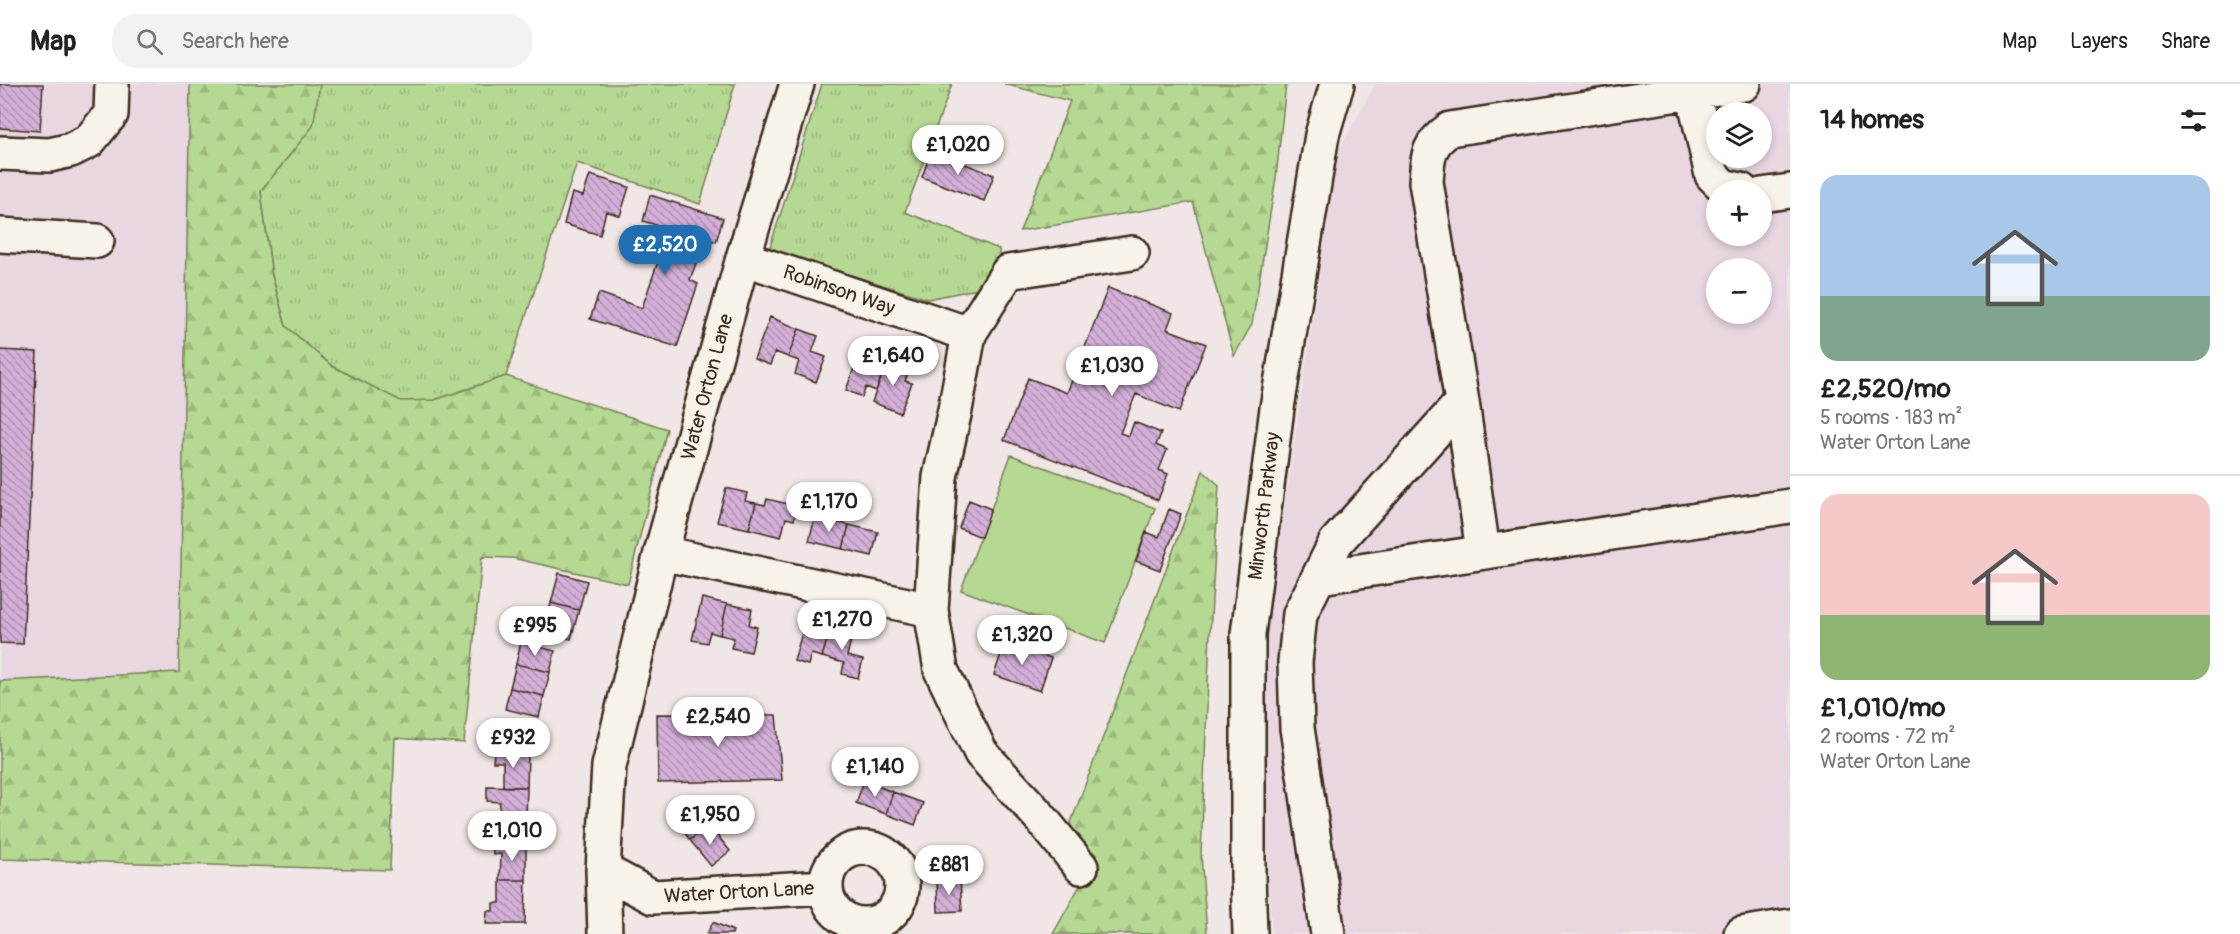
<!DOCTYPE html>
<meta charset="utf-8">
<style>
body{margin:0;font-family:Pangolin,sans-serif;background:#f2f2f2;color:#222;height:100vh;display:flex;flex-direction:column;font-size:22px;white-space:nowrap}
*{box-sizing:border-box;margin:0}
p{font-size:20px;color:#767676}
.icon{flex:none;width:33px;height:33px;fill:none;stroke:currentColor;stroke-width:2;stroke-linecap:round;stroke-linejoin:round}
.map{position:relative;flex:1;overflow:hidden}
.panel{display:flex;flex-direction:column;background:#fff;width:450px}
.panel>*{flex:none}
.buttons{position:absolute;left:1706px;top:18px;display:grid;gap:12px}
.buttons a{display:grid;place-items:center;width:66px;height:66px;border-radius:50%;background:#fff;box-shadow:0 3px 9px #0003;font-size:30px}
.price{position:absolute;translate:-50% -51px;padding:0 14px;border-radius:21px;background:#fff;color:#222;font-size:20px;line-height:39px;filter:drop-shadow(0 2px 3px #0008)}
.price::after{content:'';position:absolute;left:50%;top:36px;width:18px;height:14px;margin-left:-9px;background:inherit;clip-path:polygon(0 0,100% 0,50% 100%)}
.price.on{background:#1f6fb2;color:#fff}
ul{padding:0;list-style:none}
li{display:grid;align-content:center;gap:12px;height:318px;padding:0 30px}
li+li{border-top:2px solid #e0e0e0}
li span{display:grid;place-items:center;height:186px;border-radius:18px;color:#555}
li>.icon{margin-inline-start:auto}
span .icon{width:108px;height:108px;fill:#fffc;stroke-width:1}
li b{font-size:26px}
h2{display:flex;justify-content:space-between;align-items:center;height:72px;padding:0 30px;font-size:26px}
header{display:flex;align-items:center;gap:36px;box-sizing:border-box;height:84px;padding:0 30px;background:#fff;border-bottom:2px solid #e0e0e0}
header strong{font-size:28px}
nav{display:flex;gap:33px;margin-inline-start:auto;font-size:21px}
.search{width:420px;height:54px;background:#f2f2f2;display:flex;align-items:center;gap:15px;box-sizing:border-box;padding:0 21px;border-radius:24px;color:#767676;font-size:22px}
main{display:flex;flex:1;min-height:0}
.map>svg:first-child{display:block}
.built{fill:#e8d6e1;fill-rule:evenodd}
.grass{fill:#b5d892;stroke:#788158;stroke-width:1.5}
.forest{fill:url(#forest-firs);stroke:#788158;stroke-width:1.5}
.park{fill:url(#park-tufts);stroke:#788158;stroke-width:1.5}
.building{fill:url(#building-back-hatch);stroke:#3b2a1e;stroke-width:1.5}
.lines{fill:none;stroke-linecap:round;stroke-linejoin:round}
.minor-casing{stroke:#3b2a1e;stroke-width:38}
.minor{stroke:#f7f3e8;stroke-width:33}
.labels{text-anchor:middle;dominant-baseline:central;stroke-width:4.5;stroke-linejoin:round;paint-order:stroke}
.street-label{font-size:20px;fill:#3b2a1e;stroke:#f7f3e8}
</style>
<header>
<strong>Map</strong>
<div class="search"><svg class="icon" aria-label="search" viewBox="0 0 24 24"><circle cx="10" cy="10" r="6"/><path d="M15 15l6 6"/></svg>Search here</div>
<nav><a>Map</a><a>Layers</a><a>Share</a></nav>
</header>
<main>
<div class="map">
<svg width="1790" height="850" viewBox="0 0 1790 850">
<defs>
<pattern id="forest-firs" width="22" height="20" patternUnits="userSpaceOnUse" patternTransform="scale(1.5)"><rect width="22" height="20" fill="#b5d892"/><path d="M5 1l3.5 6h-7zM16 11l3.5 6h-7z" fill="#9dba7d"/></pattern>
<pattern id="park-tufts" width="24" height="20" patternUnits="userSpaceOnUse" patternTransform="scale(1.5)"><rect width="24" height="20" fill="#b5d892"/><path d="M3 7l-1-3M5 7V3M7 7l1-3M15 17l-1-3M17 17v-4M19 17l1-3" fill="none" stroke="#9dba7d"/></pattern>
<pattern id="building-back-hatch" width="6" height="6" patternUnits="userSpaceOnUse" patternTransform="scale(1.5)"><rect width="6" height="6" fill="#d4b0d9"/><path d="M-1 5l2 2M0 0l6 6M5-1l2 2" fill="none" stroke="#ad8faf"/></pattern>
</defs>
<rect width="100%" height="100%" fill="#f0e6e5"/>
<filter id="ink" filterUnits="userSpaceOnUse"><feTurbulence type="fractalNoise" baseFrequency=".0167" numOctaves="2"/><feDisplacementMap in="SourceGraphic" scale="12" xChannelSelector="R" yChannelSelector="G"/><feConvolveMatrix kernelMatrix="1 2 1 2 8 2 1 2 1" color-interpolation-filters="sRGB"/></filter>
<g filter="url(#ink)">
<path class="built" d="M0 0H190L179 589 0 597Z
M1375 0H1790V850H1272L1268 793 1265 555 1338 68ZM1716 28H1761V74H1716ZM1716 106H1761V152H1716ZM1716 184H1761V230H1716Z"/>
<path class="grass" d="M1011 371 1155 424 1105 559 961 506Z"/>
<path class="forest" d="M190 0H320L314 42 261 107 272 191 286 242 434 316 506 292 667 345 628 500 512 474 482 473 464 659 395 654 390 786 0 775V597L179 588Z
M1004 0H1286L1276 94 1252 240 1234 272 1193 118 1020 147 1070 17Z
M1203 387 1219 401 1210 549 1201 771 1207 850H1053L1097 771 1067 749Z"/>
<path class="park" d="M320 0H735L700 120 577 79 506 292 434 316 401 317 332 282 286 242 272 191 261 107 313 42Z
M822 0H952L905 128 999 165V183L987 203 928 215 769 166Z"/>
<path class="building" d="M0 0H43L40 47 0 44Z
M931 67 994 91 984 117 922 93Z
M590 91 629 103 620 132 606 127 600 151 564 140 572 109 583 112Z
M650 111 723 134 716 158 705 154 690 196 698 200 677 263 590 235 599 209 642 224 665 157 674 161 678 148 643 137Z
M1108 204 1173 229 1167 245 1206 260 1179 328 1136 310 1120 349 1129 352 1134 338 1161 349 1156 361 1167 366 1159 386 1168 390 1158 416 1004 356 1028 294 1067 309Z
M770 233 799 245 788 273 775 268 770 281 754 275Z
M799 245 818 252 812 268 826 273 816 298 795 290 799 277 788 273Z
M861 265 888 275 876 307 866 303 862 313 846 306Z
M0 266 37 268 23 560 0 559Z
M888 275 910 284 905 297 912 299 900 329 872 318Z
M726 404 747 409 745 417 756 419 749 445 717 438Z
M767 415 797 422 794 436 786 434 781 453 749 445 756 419 765 421Z
M969 416 991 425 981 453 959 444Z
M1169 425 1181 430 1160 486 1136 477 1146 448 1159 453Z
M815 433 849 441 843 465 809 457Z
M849 441 878 448 872 472 843 465Z
M559 489 587 497 579 526 551 519Z
M702 514 727 520 720 551 710 548 707 559 692 556Z
M551 519 579 526 571 555 544 548Z
M727 520 752 525 749 541 757 543 751 568 731 564 734 554 720 551Z
M806 535 831 542 822 573 811 570 808 581 794 577Z
M831 542 853 548 847 572 863 576 858 594 842 590 844 579 822 573Z
M521 558 555 567 550 588 516 580Z
M1005 558 1051 574 1040 607 994 591Z
M516 580 550 588 544 612 510 604Z
M510 604 544 612 539 633 505 625Z
M657 630 776 631 782 696 658 699Z
M494 668 528 670 527 703H503V678H493Z
M864 697 893 708 886 730 856 719Z
M487 702 527 703 526 734 499 733 500 718 487 717Z
M893 708 923 719 915 741 886 730Z
M689 715 709 741 690 756 670 730Z
M709 741 730 767 711 782 690 756Z
M493 761 526 762V796H500L501 770 493 771Z
M958 763 960 795 937 796 935 764Z
M960 795 962 827 938 828 937 796Z
M500 796H526L525 840H486L487 827H493V819H500Z
M713 838 733 847 732 850H707Z"/>
<g class="lines">
<defs>
<path id="minor" d="M1693 8 1712 91 1723 102 1741 106
M0 69 50 71 71 66 89 57 111 30 112 0
M1761 111 1790 107
M0 151 97 157
M743 174 969 250
M1462 318 1483 468
M661 469 931 526
M1320 493 1790 422
M826 802a38 38 0 1 1 76 0a38 38 0 1 1-76 0Z
M1081 783 1040 733 981 669 941 586 931 526 940 393 955 326 969 250 1008 188 1132 169
M603 786 653 813 825 803
M605 850 603 786 609 682 661 469 743 174 797 0
M1250 850 1248 792V550L1277 324 1322 51 1337 0
M1328 850 1297 644 1295 578 1300 530 1336 458 1462 318 1426 98C1428 72 1427 61 1450 45L1744 0
M1741 850 1790 842"/>
</defs>
<use href="#minor" class="minor-casing"/>
<use href="#minor" class="minor"/>
</g>
</g>
<g class="labels">
<g class="street-label">
<text transform="translate(839 206) rotate(19)">Robinson Way</text>
<text transform="translate(707 303) rotate(-75)">Water Orton Lane</text>
<text transform="translate(1264 422) rotate(-83)">Minworth Parkway</text>
<text transform="translate(739 808) rotate(-3)">Water Orton Lane</text>
</g>
</g>
</svg>
<div class="buttons">
<a><svg class="icon" aria-label="layers" viewBox="0 0 24 24"><path d="M12 4l9 5-9 5-9-5zM3 14l9 5 9-5"/></svg></a>
<a>+</a>
<a>−</a>
</div>
<b class="price" style="left:958px;top:92px">£1,020</b>
<b class="price on" style="left:665px;top:192px">£2,520</b>
<b class="price" style="left:893px;top:303px">£1,640</b>
<b class="price" style="left:1112px;top:313px">£1,030</b>
<b class="price" style="left:829px;top:449px">£1,170</b>
<b class="price" style="left:842px;top:567px">£1,270</b>
<b class="price" style="left:535px;top:573px">£995</b>
<b class="price" style="left:1022px;top:582px">£1,320</b>
<b class="price" style="left:718px;top:664px">£2,540</b>
<b class="price" style="left:513px;top:685px">£932</b>
<b class="price" style="left:875px;top:714px">£1,140</b>
<b class="price" style="left:710px;top:762px">£1,950</b>
<b class="price" style="left:512px;top:778px">£1,010</b>
<b class="price" style="left:949px;top:812px">£881</b>
</div>
<section class="panel">
<h2>14 homes<svg class="icon" aria-label="filters" viewBox="0 0 24 24"><path d="M4 7h16M4 17h16"/><circle cx="9" cy="7" r="2"/><circle cx="15" cy="17" r="2"/></svg></h2>
<ul>
<li><span style="background:linear-gradient(#a9c7e8 65%,#7fa58c 0)"><svg class="icon" aria-label="home" viewBox="0 0 24 24"><path d="M3 11l9-7 9 7M6 9v11h12V9"/></svg></span><div><b>£2,520/mo</b><p>5 rooms · 183 m²</p><p>Water Orton Lane</p></div></li>
<li><span style="background:linear-gradient(#f6c9c9 65%,#8fb573 0)"><svg class="icon" aria-label="home" viewBox="0 0 24 24"><path d="M3 11l9-7 9 7M6 9v11h12V9"/></svg></span><div><b>£1,010/mo</b><p>2 rooms · 72 m²</p><p>Water Orton Lane</p></div></li>
</ul>
</section>
</main>
